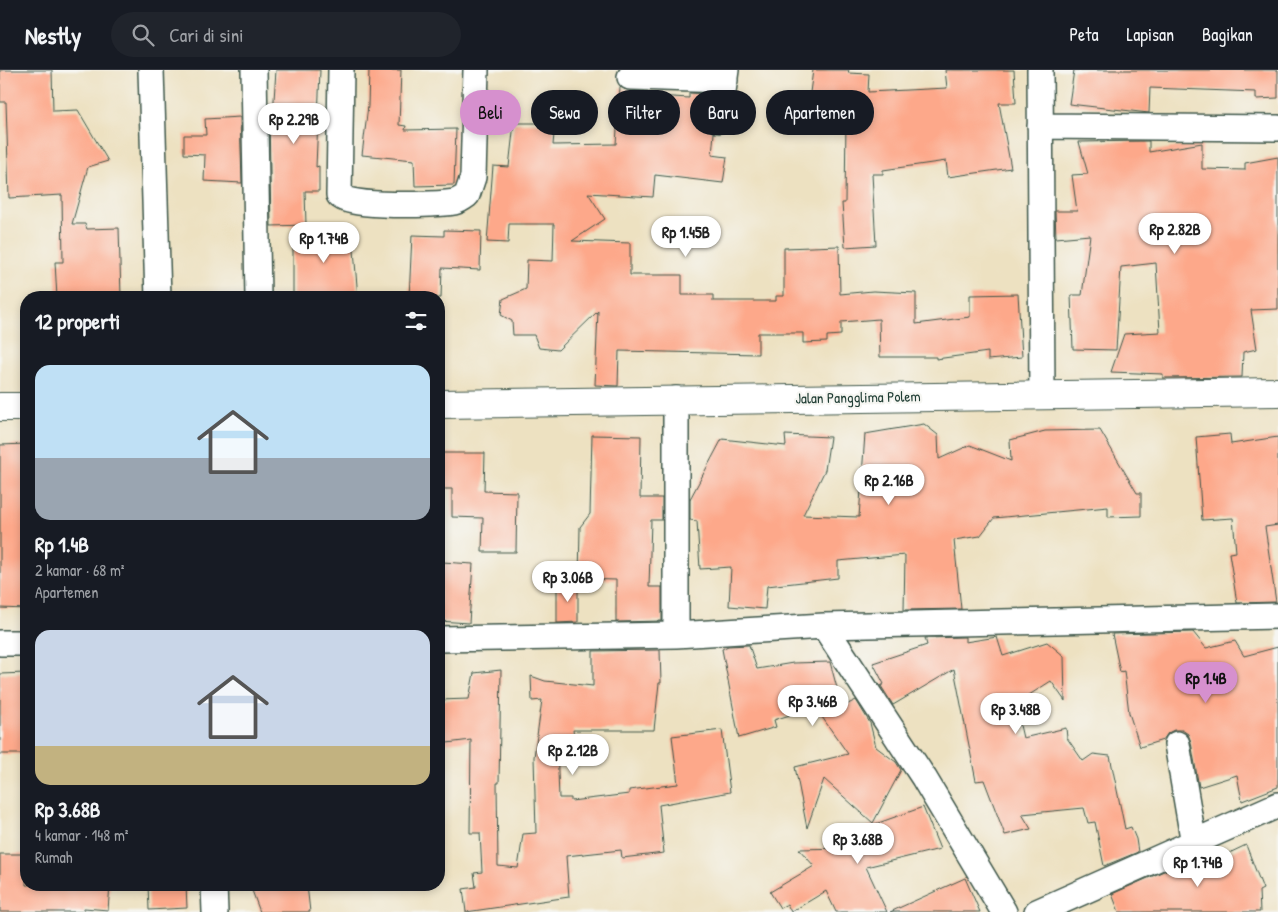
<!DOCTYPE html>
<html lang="id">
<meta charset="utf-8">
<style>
body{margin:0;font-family:"Patrick Hand",sans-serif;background:#20242c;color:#f1f3f6;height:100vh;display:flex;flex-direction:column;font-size:19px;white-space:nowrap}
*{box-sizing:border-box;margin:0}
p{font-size:16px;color:#9ea1a6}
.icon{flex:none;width:28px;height:28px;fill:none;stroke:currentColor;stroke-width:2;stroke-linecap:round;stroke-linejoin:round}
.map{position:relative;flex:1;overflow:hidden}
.drawer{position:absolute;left:20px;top:221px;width:425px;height:600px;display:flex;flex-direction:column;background:#171b24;border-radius:20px;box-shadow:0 2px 8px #0003}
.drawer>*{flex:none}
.top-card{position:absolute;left:460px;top:20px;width:475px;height:45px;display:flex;gap:10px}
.price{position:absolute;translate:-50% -42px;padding:0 11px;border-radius:18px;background:#fff;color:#222;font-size:16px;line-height:32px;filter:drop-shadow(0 1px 2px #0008)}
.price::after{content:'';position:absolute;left:50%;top:30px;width:15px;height:11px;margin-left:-8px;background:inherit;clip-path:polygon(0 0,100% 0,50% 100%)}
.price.current{background:#d690ce;color:#111}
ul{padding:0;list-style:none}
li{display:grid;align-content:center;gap:10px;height:265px;padding:0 15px}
li span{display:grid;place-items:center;height:155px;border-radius:15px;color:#555}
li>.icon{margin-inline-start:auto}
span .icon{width:90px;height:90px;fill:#fffc;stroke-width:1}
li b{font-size:21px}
h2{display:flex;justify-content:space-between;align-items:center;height:60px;padding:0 15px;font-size:21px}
.tag{padding:0 18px;border-radius:22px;background:#171b24;box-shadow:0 2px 8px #0003;font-size:18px;line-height:45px}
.tag.current{background:#d690ce;color:#111}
header{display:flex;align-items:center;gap:30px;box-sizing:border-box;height:70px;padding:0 25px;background:#171b24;border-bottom:1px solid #363941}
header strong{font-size:24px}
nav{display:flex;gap:28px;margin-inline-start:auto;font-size:18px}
.search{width:350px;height:45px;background:#20242c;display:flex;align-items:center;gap:12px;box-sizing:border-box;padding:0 18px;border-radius:28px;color:#9ea1a6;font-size:19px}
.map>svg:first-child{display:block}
.building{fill:#fda88a}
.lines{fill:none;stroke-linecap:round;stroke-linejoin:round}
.street-casing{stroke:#3e5649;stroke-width:28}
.secondary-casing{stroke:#3e5649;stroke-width:30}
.street{stroke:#fff;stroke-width:25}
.secondary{stroke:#fff;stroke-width:28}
.labels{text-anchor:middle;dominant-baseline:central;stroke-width:4.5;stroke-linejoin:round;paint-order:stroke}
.street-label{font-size:15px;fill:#1f3d34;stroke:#f6f6f2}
</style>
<header>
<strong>Nestly</strong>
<div class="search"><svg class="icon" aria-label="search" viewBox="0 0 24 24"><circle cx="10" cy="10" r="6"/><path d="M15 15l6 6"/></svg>Cari di sini</div>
<nav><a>Peta</a><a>Lapisan</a><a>Bagikan</a></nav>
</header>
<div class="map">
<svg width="1278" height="842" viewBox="0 0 1278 842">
<rect width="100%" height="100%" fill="#f6f6f2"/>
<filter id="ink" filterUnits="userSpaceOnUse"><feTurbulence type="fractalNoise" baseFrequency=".02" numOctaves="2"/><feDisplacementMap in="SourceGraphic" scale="10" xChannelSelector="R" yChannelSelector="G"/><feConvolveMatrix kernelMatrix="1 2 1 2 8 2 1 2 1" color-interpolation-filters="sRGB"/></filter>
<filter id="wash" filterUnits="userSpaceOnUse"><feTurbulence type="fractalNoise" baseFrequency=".0096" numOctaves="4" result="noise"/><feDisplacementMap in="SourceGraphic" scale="20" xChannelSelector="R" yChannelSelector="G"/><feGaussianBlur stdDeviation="1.12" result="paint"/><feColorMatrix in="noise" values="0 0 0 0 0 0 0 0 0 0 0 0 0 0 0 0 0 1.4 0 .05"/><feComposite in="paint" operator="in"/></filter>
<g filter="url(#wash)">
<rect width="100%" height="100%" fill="#ede1c1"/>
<g id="blocks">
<path class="building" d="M0 0H52L53 41 78 40 108 91 88 97 72 154H85L87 159 119 158 121 227 57 228 55 192H63L62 125 9 128 6 32H0Z
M276 0H320L316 97 319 96V121H305L306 155 271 156 269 45H273Z
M369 0H401L399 55 406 56 405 60 456 59 454 115 415 116 414 90 362 85 368 36Z
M813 0H849L848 3 869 4 868 22 947 18 945 0H1014L1016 33H999L1011 98 948 107 946 91 883 100V104H872L876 175 845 177 842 133H845L846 49 835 48 836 33 809 30Z
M1074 0H1278V28L1256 29V22L1150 18 1149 43 1069 34Z
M620 17 629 21 641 22 640 25 689 28V23L708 24 705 48 706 56 714 63 712 85 727 87 723 113 655 105 653 127 588 123 605 149 572 171 630 173V205H682V225H713V231H776V226H784V178L839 176 840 224 873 221 916 223V254L970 247V225L1018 224 1022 287 988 290V282L936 289V287H880L879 249 841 252V265L827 266V272L803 273V263H758V284L619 281 618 316 595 315 598 241 558 280 539 278 534 265H513L512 251 501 245 503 229 526 219 527 190 553 191 554 154H509L508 173 487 172 493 96 509 97 514 53H555L553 75 616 74Z
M240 47 242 113 204 111 205 85 184 84V65H206L205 49Z
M1149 71V82L1202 73V99L1245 100V93L1278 87V239L1251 240 1257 279 1243 282 1242 307 1163 308V304L1111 302 1124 264 1160 262 1156 193 1121 197 1116 280 1073 279 1071 225H1082L1090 165 1056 168 1055 141H1077L1072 105 1088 104 1079 72Z
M352 156 358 228H293V161Z
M444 160 481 161 480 200 442 198 441 228H409L412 165 444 166Z
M924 354 938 365 939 389 970 375 1011 391 1010 370 1045 361 1100 360 1137 423H1141V446L1108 447V437L994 448 980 466 954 470 961 539 904 540 905 485 838 491V508L767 516 765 539 729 536 731 497 700 499 697 451 690 450V429L722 369 786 376 785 365 830 367 825 400 803 445 859 447 865 364Z
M1230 364 1231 374 1278 367V455L1265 457 1276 532 1237 533 1229 483 1236 482 1233 448 1202 450 1196 367Z
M592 365 641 366 640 428H662V450H651L649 517H662V551L616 552V510L579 509 580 457 590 444Z
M26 374V539L0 538V375Z
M439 383H485L484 421 517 422 516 482H482L483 448 452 447V419H439Z
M442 492 473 494 469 553 439 551Z
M578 514V552L557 553V515Z
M1193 562 1206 578 1235 571 1244 586 1278 577V717L1242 731 1237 705 1199 717 1191 672 1188 664 1182 660H1174L1168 663 1163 670 1140 677 1129 643 1124 601 1120 602 1112 564Z
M965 567V572L997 567 1003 586 1047 572 1064 586 1065 631 1051 611 1015 634 1023 668 1066 658 1067 668 1083 691 1093 684 1110 686 1125 759 1131 757 1136 769 1138 782 1104 796 1095 752 1088 753 1084 738 1022 744 1031 759 1005 765 984 710 976 711 954 599 893 635 881 616 884 614 873 593 927 575 925 568Z
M749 575 757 599 793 593 830 592 842 637 856 630 870 653 876 677 896 692 901 700 873 753 824 709 807 758 795 697 848 684 815 637 774 650 776 657 739 668 722 579 728 576Z
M660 580 661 613H659L654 660H573L575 674 557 675 559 728H571V731L629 724V720L678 714 672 666 722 660 730 722 659 735 664 783 622 788 621 780 566 786 569 827 466 842 463 819 476 817 474 803 482 802 480 763H470L471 670 439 674V630L469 629 474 603 501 600 499 713H497L498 796 518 798 523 764 536 763 534 687 542 630 532 631 531 606 545 611 593 616V581Z
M26 603V684H0V604Z
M923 737 940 779 866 797 887 842H836L826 821 791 842 787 834 780 838 770 822 814 796 799 779 844 778 853 762Z
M1246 775 1263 819 1259 821 1260 842H1119L1112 824 1182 793 1194 789 1200 797Z
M0 784H26V815H110L108 840 84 838V842H0Z
M965 808 980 842H890L945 817Z
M148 815H186L187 838 149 840Z
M250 815H307L310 842H260Z"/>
</g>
</g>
<g filter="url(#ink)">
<use href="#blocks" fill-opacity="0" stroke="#3e5649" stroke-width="1"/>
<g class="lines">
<defs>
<path id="street" d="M151 0 158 228
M254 0 258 228
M341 0 339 125C347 138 437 135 454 132 459 131 463 128 467 125L473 107 476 0
M1040 0 1042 325
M630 7 725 10
M719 50 726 0
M1040 56 1278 58
M824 556 924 708 1004 842
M676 565V329
M439 569 676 565 824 556 1278 546
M0 573H26
M1177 674 1194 774
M214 815 215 842
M1037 842 1278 735"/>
<path id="secondary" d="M439 334 1278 322
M0 337H26"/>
</defs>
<use href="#street" class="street-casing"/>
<use href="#secondary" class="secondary-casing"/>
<use href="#street" class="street"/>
<use href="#secondary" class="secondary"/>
</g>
</g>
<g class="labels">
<g class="street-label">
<text transform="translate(858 327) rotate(-1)">Jalan Pangglima Polem</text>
</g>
</g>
</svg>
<b class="price" style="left:294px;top:75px">Rp 2.29B</b>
<b class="price" style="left:1175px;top:185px">Rp 2.82B</b>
<b class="price" style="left:686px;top:188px">Rp 1.45B</b>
<b class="price" style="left:324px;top:194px">Rp 1.74B</b>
<b class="price" style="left:889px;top:436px">Rp 2.16B</b>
<b class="price" style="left:568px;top:533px">Rp 3.06B</b>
<b class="price current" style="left:1206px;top:634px">Rp 1.4B</b>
<b class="price" style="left:813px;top:657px">Rp 3.46B</b>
<b class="price" style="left:1016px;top:665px">Rp 3.48B</b>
<b class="price" style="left:573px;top:706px">Rp 2.12B</b>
<b class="price" style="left:858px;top:795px">Rp 3.68B</b>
<b class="price" style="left:1198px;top:818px">Rp 1.74B</b>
<div class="top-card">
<a class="tag current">Beli</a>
<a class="tag">Sewa</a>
<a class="tag">Filter</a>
<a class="tag">Baru</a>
<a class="tag">Apartemen</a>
</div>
<section class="drawer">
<h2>12 properti<svg class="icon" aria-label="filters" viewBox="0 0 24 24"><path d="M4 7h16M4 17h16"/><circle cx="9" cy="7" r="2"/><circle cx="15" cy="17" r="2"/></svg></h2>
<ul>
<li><span style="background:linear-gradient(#bfe0f5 60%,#9aa5b1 0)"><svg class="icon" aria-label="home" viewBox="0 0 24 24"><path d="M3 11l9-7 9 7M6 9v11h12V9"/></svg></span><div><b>Rp 1.4B</b><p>2 kamar · 68 m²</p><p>Apartemen</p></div></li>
<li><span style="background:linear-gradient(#c9d6e8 75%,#c2b280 0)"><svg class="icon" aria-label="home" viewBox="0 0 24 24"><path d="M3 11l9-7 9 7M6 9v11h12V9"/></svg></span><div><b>Rp 3.68B</b><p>4 kamar · 148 m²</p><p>Rumah</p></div></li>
</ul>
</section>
</div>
